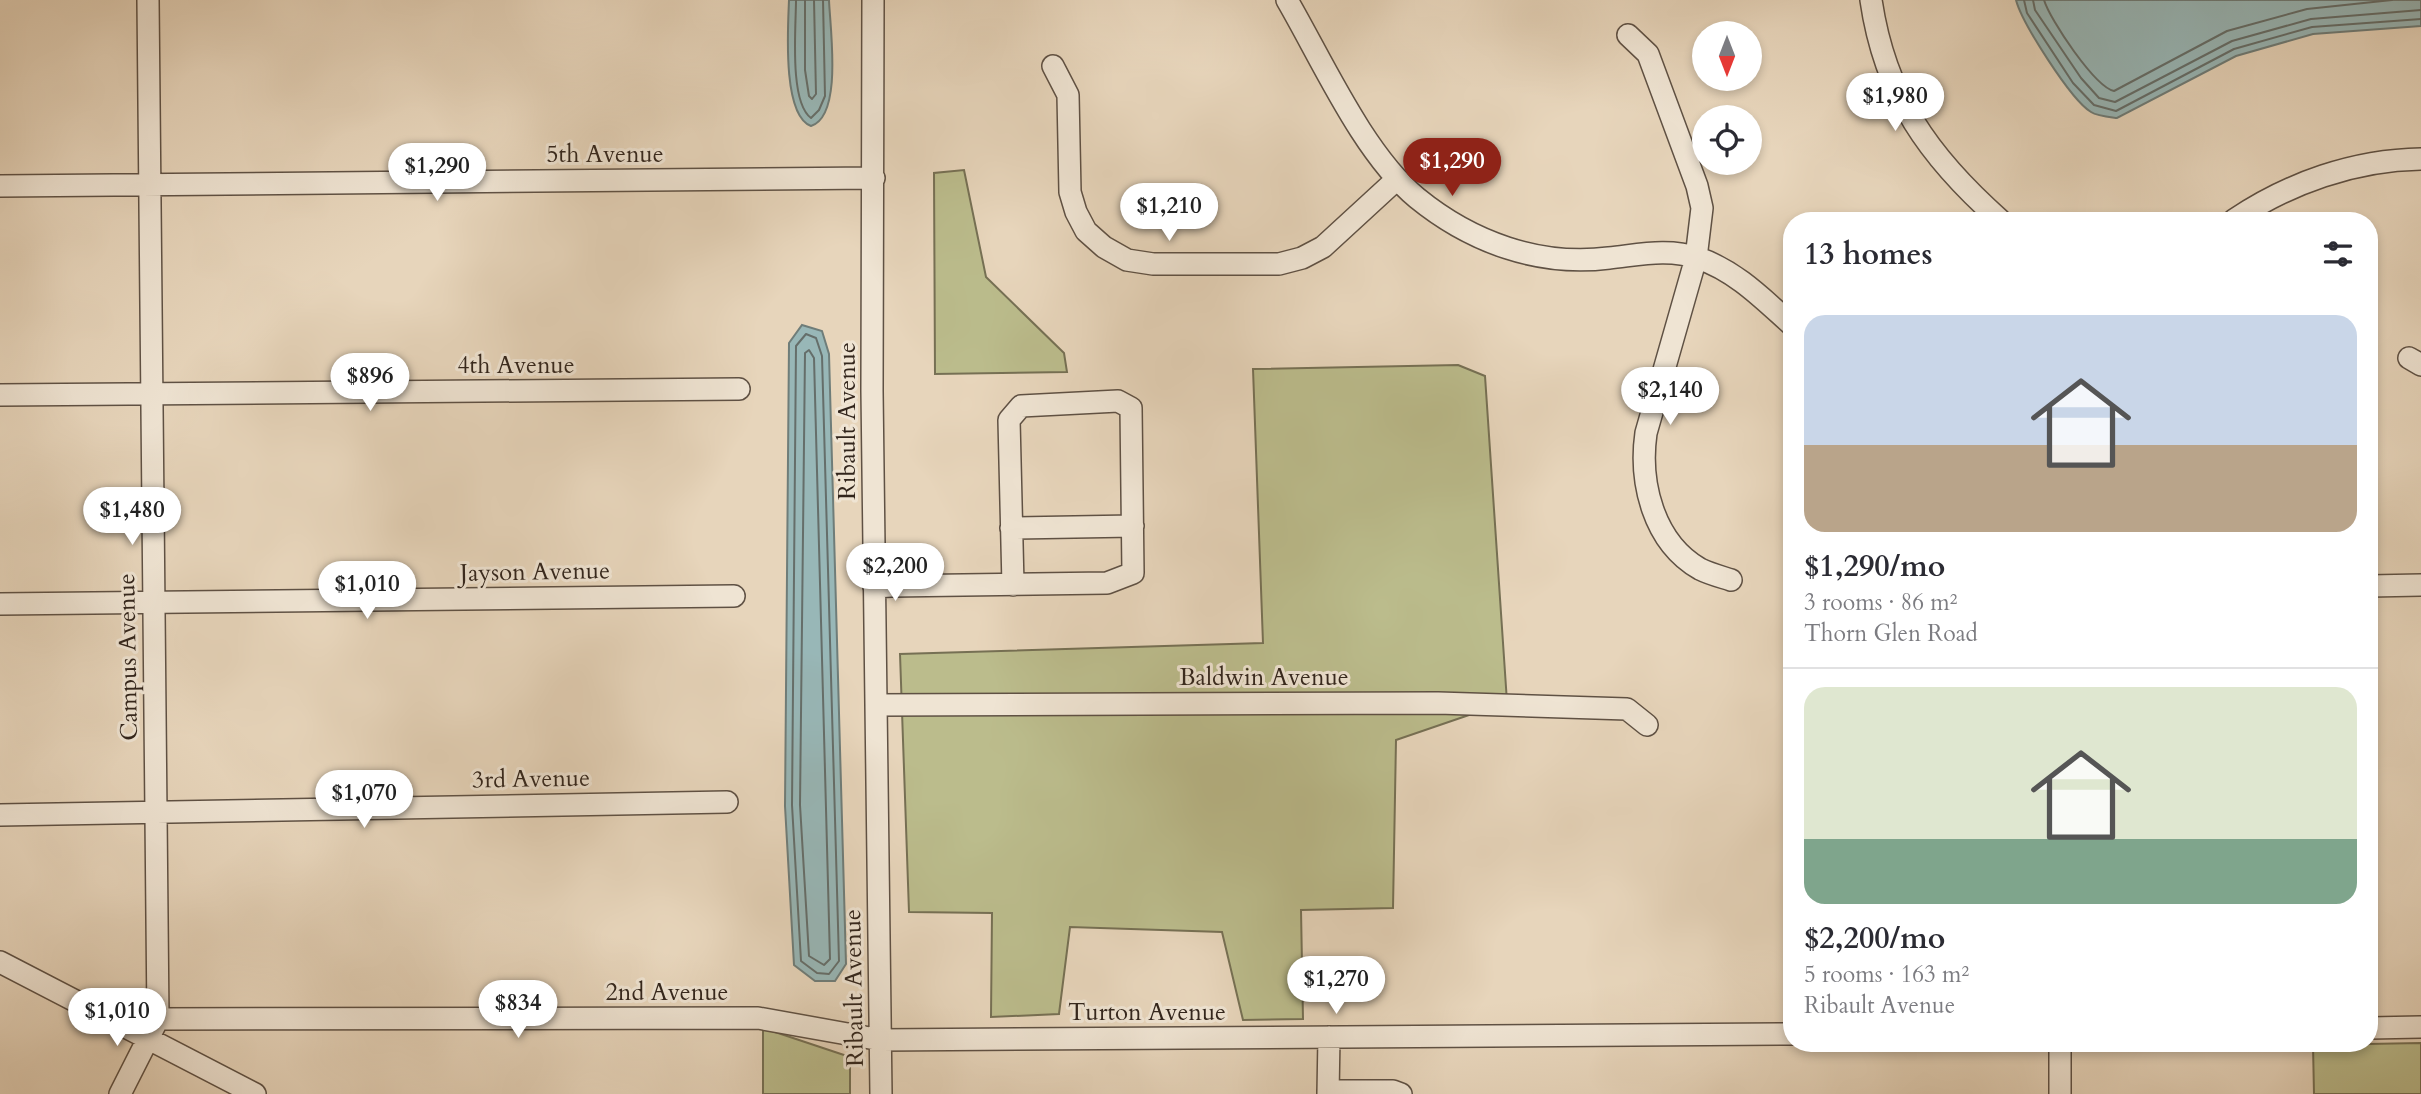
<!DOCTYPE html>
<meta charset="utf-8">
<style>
body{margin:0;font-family:Cardo,serif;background:#f7f7f7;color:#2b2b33;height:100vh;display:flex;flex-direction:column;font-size:26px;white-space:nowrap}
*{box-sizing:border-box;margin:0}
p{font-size:23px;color:#7c7c81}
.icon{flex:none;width:38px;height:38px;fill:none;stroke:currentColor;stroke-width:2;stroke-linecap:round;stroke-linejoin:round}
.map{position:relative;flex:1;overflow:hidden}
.panel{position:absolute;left:1783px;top:212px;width:595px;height:840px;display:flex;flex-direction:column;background:#fff;border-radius:28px;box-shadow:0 4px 10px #0003}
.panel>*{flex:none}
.needle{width:46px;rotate:180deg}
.buttons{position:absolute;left:1692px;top:21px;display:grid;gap:14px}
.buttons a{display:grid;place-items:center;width:70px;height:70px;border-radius:50%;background:#fff;box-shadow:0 4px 10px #0003;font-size:35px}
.price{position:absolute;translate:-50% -60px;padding:0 16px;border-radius:24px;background:#fff;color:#222;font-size:23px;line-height:46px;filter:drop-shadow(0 2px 4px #0008)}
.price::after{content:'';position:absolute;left:50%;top:42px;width:21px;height:16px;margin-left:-10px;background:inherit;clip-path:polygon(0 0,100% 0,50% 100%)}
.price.current{background:#8f2418;color:#fff}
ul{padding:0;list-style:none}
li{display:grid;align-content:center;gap:14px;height:371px;padding:0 21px}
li+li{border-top:2px solid #e1e1e2}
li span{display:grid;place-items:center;height:217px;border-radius:21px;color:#555}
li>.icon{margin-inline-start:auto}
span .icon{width:126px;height:126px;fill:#fffc;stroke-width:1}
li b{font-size:30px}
h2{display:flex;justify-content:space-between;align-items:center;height:84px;padding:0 21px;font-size:30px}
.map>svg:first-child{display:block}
.green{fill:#bbbc8c;stroke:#767054;stroke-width:2}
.water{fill:#98b7b7;stroke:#6f7d79;stroke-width:2}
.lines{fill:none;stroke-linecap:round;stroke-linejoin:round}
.shore{stroke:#656e6a;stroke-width:2}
.minor-casing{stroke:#5f5144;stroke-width:24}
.minor{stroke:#efe4d3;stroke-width:21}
.labels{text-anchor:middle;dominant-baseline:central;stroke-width:6;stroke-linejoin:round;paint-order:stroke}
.street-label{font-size:24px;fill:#32251c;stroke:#efe4d3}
</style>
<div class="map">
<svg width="2421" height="1094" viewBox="0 0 2421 1094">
<rect width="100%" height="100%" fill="#e7d5bb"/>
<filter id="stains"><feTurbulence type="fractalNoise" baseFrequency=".00286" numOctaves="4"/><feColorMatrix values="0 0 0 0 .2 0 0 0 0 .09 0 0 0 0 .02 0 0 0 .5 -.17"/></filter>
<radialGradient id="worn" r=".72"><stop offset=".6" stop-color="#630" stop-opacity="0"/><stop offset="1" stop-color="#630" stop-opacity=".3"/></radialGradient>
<path class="green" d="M964 170 986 277 1064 353 1067 372 935 374 934 173Z
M1458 365 1485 376 1507 702 1396 740 1393 908 1301 910 1303 1019 1243 1020 1222 932 1070 927 1059 1014 991 1017 992 913 909 912 900 654 1263 643 1253 369Z
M763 1028 850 1057V1094H763Z
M2421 1043V1094H2314L2313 1045Z"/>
<path class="water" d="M789 0H829C830 28 843 116 811 126 782 115 788 27 789 0Z
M2016 0H2421V26L2313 34 2236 56 2117 118C2109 117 2097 116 2091 112 2071 100 2022 23 2016 0Z
M802 325 822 331 829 354 846 964 835 981H815L794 965 785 806 789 343Z"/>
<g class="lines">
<path class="shore" d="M796 0C796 27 789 102 811 118L819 110 825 96 823 0
M805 0V70L809 96 812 99 816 94 814 0
M2024 0 2027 13 2073 83 2094 105 2116 111 2234 49 2312 27 2421 19
M2033 0 2035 10 2081 78 2099 98 2115 102 2232 41 2311 19 2421 10
M2044 0C2050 20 2095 87 2114 91L2227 31 2307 9 2392 0
M806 334 816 338 822 356 839 961 829 974 817 973 801 961 792 805 796 346Z
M809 350 814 358 830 959 824 965 809 956 800 805 805 353Z"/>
<defs>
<path id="minor" d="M873 0 872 391 881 1094
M1287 0C1323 62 1363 153 1417 198 1471 242 1539 267 1609 258 1639 255 1668 248 1698 258 1736 271 1763 299 1792 325
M1871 0C1885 96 1929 157 2000 220
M1628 35 1648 54 1697 186 1702 208 1696 258 1646 433C1639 482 1653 542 1700 569 1710 574 1722 577 1731 580
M1053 66 1068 95 1070 192 1076 212 1086 231 1104 247 1127 260 1153 264H1279L1302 258 1323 247 1397 179
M0 186 874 178
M2234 220C2289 183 2354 160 2421 159
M2409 358 2421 365
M0 395 739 389
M1011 528 1133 526
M2370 586 2421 585
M874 587 891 586 1107 583 1133 573 1131 408 1118 401 1021 406 1009 420 1013 585
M0 604 734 596
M876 705 1438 703 1627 709 1647 725
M0 815 727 802
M0 962 255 1094
M158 1019 758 1018 881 1040 1792 1034
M2370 1028 2421 1027
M2060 1043V1094
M1328 1091H1393L1401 1094
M120 1094 158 1019 148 0
M1328 1094 1329 1037"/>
</defs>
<use href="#minor" class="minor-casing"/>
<use href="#minor" class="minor"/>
</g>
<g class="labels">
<g class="street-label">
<text x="605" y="154">5th Avenue</text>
<text x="516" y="365">4th Avenue</text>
<text transform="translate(847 421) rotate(-90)">Ribault Avenue</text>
<text transform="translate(535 572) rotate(-1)">Jayson Avenue</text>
<text transform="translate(128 657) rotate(-91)">Campus Avenue</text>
<text x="1264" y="677">Baldwin Avenue</text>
<text transform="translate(531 779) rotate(-1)">3rd Avenue</text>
<text transform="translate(854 988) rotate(-91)">Ribault Avenue</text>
<text x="667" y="992">2nd Avenue</text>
<text x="1147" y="1012">Turton Avenue</text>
</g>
</g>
<rect width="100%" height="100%" filter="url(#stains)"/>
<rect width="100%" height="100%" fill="url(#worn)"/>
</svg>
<div class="buttons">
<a><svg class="needle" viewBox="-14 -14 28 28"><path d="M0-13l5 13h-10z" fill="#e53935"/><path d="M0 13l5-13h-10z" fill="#7c7c81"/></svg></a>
<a><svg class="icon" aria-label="locate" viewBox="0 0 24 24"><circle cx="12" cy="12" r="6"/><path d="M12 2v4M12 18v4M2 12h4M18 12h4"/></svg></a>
</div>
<b class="price" style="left:1895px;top:133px">$1,980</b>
<b class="price current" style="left:1452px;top:198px">$1,290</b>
<b class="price" style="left:437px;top:203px">$1,290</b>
<b class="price" style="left:1169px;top:243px">$1,210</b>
<b class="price" style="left:370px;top:413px">$896</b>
<b class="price" style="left:1670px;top:427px">$2,140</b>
<b class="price" style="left:132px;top:547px">$1,480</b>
<b class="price" style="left:895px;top:603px">$2,200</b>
<b class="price" style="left:367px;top:621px">$1,010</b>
<b class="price" style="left:364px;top:830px">$1,070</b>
<b class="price" style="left:1336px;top:1016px">$1,270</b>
<b class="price" style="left:518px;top:1040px">$834</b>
<b class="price" style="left:117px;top:1048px">$1,010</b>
<section class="panel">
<h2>13 homes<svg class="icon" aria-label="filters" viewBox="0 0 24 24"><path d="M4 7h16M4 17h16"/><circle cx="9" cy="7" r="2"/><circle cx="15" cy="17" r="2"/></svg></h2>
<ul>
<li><span style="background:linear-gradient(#c9d6e8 60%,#b9a48a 0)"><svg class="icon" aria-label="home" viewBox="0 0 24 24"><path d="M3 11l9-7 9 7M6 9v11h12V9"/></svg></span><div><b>$1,290/mo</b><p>3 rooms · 86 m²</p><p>Thorn Glen Road</p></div></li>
<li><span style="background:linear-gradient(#dfe7d0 70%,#7fa58c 0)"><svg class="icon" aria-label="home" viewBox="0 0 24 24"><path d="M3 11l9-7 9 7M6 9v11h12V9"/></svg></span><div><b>$2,200/mo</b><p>5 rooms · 163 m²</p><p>Ribault Avenue</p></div></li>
</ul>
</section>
</div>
